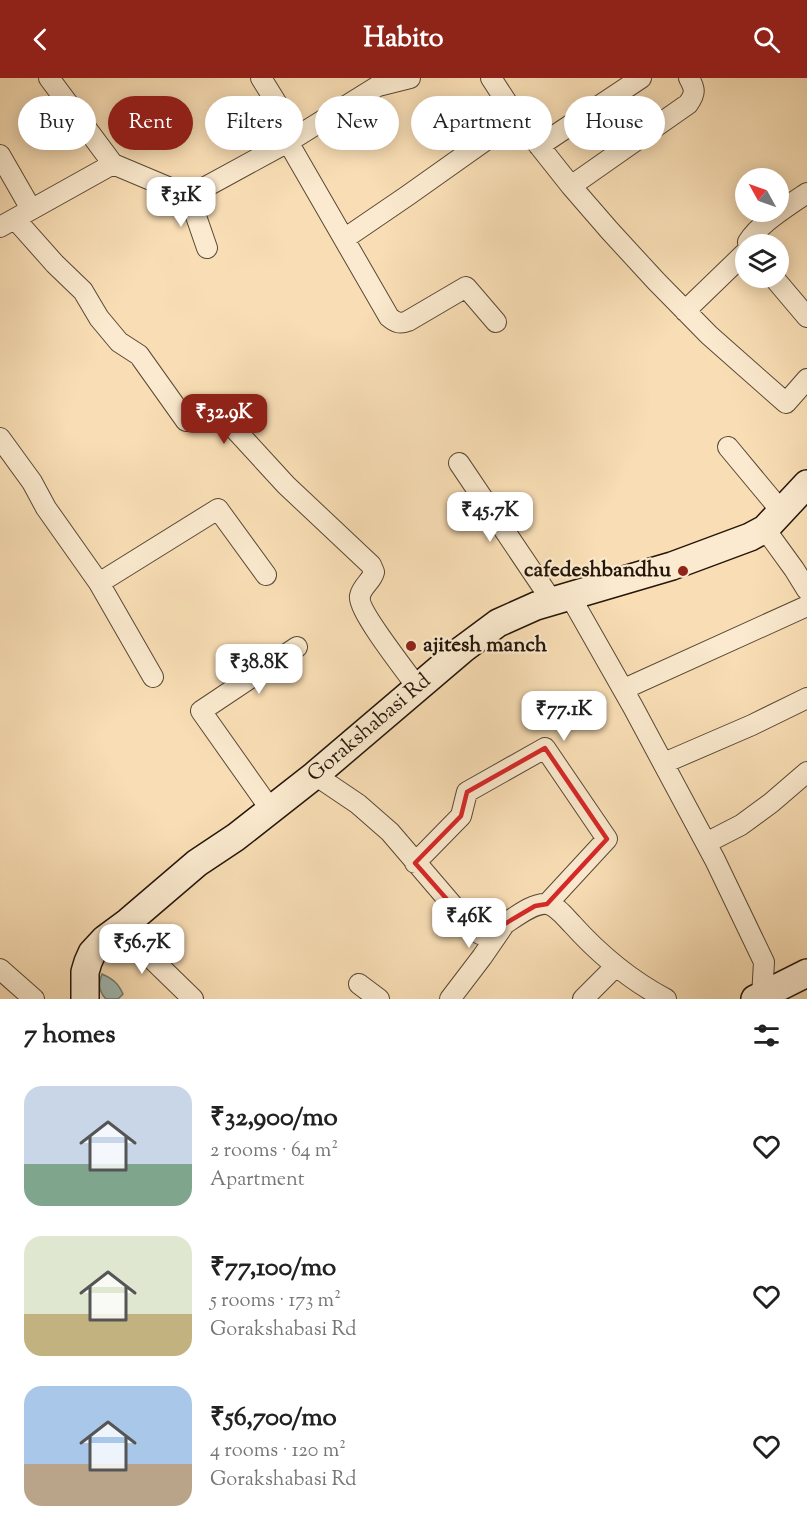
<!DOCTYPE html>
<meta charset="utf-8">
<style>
body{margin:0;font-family:"Sorts Mill Goudy",serif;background:#f2f2f2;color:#222;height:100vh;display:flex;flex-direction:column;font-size:22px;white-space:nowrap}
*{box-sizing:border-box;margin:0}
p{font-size:20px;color:#767676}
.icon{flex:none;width:33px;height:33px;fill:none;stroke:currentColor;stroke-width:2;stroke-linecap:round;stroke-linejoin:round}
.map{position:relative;height:921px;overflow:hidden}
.details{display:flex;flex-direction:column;background:#fff;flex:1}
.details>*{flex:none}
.top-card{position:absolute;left:18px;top:18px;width:771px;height:54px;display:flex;gap:12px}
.needle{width:39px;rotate:310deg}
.buttons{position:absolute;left:735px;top:90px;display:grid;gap:12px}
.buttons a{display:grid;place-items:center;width:54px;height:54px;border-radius:50%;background:#fff;box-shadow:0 3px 15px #0003;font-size:30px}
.price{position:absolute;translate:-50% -51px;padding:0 14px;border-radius:12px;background:#fff;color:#222;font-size:20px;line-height:39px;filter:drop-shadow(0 2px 3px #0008)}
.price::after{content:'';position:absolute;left:50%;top:36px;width:18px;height:14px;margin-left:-9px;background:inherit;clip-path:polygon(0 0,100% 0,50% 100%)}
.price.on{background:#8f2418;color:#fff}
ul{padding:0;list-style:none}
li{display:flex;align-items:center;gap:18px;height:150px;padding:0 24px}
li span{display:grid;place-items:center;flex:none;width:168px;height:120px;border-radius:18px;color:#555}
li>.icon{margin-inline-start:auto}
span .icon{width:72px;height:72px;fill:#fffc;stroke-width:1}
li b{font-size:26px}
h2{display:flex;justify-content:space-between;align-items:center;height:72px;padding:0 24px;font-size:26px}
.tag{padding:0 21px;border-radius:27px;background:#fff;box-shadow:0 3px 15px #0003;font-size:21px;line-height:54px}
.tag.on{background:#8f2418;color:#fff}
header{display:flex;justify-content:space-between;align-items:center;height:78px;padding:0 24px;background:#8f2418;color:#fff;font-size:27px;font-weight:700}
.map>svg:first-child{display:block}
.water{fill:#a0bbb4;stroke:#6e7970;stroke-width:1.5}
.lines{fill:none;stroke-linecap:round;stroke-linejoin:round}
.street-casing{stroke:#594835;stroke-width:22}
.secondary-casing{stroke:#24160a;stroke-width:30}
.street{stroke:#fbeacf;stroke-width:20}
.secondary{stroke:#fbeacf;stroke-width:27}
.marked{fill:none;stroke:#d62828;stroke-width:4.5;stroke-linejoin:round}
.poi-dot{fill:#8f2418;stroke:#fbeacf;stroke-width:2}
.labels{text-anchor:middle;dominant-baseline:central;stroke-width:4.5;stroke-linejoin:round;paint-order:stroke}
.poi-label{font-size:21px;font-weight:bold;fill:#24160a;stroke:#fbeacf;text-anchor:end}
.street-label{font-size:21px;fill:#24160a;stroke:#fbeacf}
</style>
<header><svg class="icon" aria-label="back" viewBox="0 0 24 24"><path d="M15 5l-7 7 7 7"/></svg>Habito<svg class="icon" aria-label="search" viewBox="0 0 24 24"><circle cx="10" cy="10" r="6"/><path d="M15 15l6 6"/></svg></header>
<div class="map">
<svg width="807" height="921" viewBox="0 0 807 921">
<rect width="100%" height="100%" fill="#f9deb5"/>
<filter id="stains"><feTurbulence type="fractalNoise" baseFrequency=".00333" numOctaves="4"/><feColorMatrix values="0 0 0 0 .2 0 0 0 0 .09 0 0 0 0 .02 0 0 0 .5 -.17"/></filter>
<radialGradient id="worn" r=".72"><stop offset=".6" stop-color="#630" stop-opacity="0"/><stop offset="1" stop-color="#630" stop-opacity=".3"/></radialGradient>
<path class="water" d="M102 896C113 901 118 905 123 916L118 921H106C99 914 98 905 102 896Z"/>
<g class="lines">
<defs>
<path id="street" d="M49 0 113 86
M261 0 297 58
M491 0 517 40 571 108 610 153 656 203 709 257 786 325 807 301
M288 64 389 239C396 245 400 246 408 243L466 209 496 244
M539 68 641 0
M0 77 31 131
M571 108 688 26C696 15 695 11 689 0
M189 118 207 170
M15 141 55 186 83 213 99 240 119 264 139 277 186 343 212 332 219 334 286 407 371 487 374 494C372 503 362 508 360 518 357 532 408 596 418 610
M0 149 113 86 189 118 288 64 378 8 410 0
M344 161 407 118 517 40
M749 166 748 164C759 146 789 127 807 115
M774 200 807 239
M685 233 746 174
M0 360 32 404 46 430 99 505 218 431 266 497
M728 369 782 434
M459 385 552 523
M765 451 794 491 807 512
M99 505 153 599
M570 518 633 629 715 782 764 884 762 919 764 921
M624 611 807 528
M664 685 752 647 807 620
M315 697 358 726 390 754 473 851 480 856C485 855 489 855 493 853 508 846 530 824 547 826 557 828 565 839 572 846 599 876 630 902 666 921
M271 732 201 633 297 569
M706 765 741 747 771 725 807 694
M415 785 461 738 467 714 545 670 607 761 547 826
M128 844 154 883 193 921
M0 891 34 921
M359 906 379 921
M450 921 482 879 504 847
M583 921 616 888"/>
<g id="secondary">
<path id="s1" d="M85 921V894L88 884 92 875 105 861 128 844 197 785 236 759 315 697 463 571 498 545 536 528 672 488 750 459 765 451 807 406"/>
<path d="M755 921 807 895"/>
</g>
</defs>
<use href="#street" class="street-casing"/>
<use href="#secondary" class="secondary-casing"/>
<use href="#street" class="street"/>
<use href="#secondary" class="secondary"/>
</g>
<path class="marked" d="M545 670 607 761 547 826 535 828 491 854 473 851 415 785 461 738 467 714Z"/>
<g class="poi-dot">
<circle cx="683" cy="493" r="6"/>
<circle cx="411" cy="568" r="6"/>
</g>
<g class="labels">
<g class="poi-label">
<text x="671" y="493">cafedeshbandhu</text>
<text x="423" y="568" text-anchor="start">ajitesh manch</text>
</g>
<g class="street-label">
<text stroke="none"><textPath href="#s1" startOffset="405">Gorakshabasi Rd</textPath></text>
</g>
</g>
<rect width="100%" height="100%" filter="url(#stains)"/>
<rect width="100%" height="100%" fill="url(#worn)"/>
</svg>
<div class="buttons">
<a><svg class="needle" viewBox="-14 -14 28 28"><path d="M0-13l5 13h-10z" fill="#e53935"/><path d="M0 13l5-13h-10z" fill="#767676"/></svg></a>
<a><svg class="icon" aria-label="layers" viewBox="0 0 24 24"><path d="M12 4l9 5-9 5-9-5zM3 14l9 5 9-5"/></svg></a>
</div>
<b class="price" style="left:181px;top:150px">₹31K</b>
<b class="price on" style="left:224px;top:367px">₹32.9K</b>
<b class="price" style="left:490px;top:465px">₹45.7K</b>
<b class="price" style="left:259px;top:617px">₹38.8K</b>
<b class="price" style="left:564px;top:664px">₹77.1K</b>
<b class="price" style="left:469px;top:871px">₹46K</b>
<b class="price" style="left:142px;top:897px">₹56.7K</b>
<div class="top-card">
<a class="tag">Buy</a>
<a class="tag on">Rent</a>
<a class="tag">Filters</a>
<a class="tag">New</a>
<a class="tag">Apartment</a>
<a class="tag">House</a>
</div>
</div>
<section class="details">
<h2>7 homes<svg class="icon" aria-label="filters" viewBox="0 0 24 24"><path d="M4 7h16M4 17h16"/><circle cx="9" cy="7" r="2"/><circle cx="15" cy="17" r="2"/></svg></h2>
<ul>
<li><span style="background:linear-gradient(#c9d6e8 65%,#7fa58c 0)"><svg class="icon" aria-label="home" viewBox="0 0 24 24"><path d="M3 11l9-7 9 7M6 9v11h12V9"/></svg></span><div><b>₹32,900/mo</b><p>2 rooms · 64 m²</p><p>Apartment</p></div><svg class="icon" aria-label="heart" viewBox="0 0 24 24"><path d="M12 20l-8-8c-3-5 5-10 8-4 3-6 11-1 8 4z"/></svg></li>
<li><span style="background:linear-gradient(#dfe7d0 65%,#c2b280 0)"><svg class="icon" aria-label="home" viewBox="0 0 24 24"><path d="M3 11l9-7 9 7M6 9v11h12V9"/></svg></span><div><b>₹77,100/mo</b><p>5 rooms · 173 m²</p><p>Gorakshabasi Rd</p></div><svg class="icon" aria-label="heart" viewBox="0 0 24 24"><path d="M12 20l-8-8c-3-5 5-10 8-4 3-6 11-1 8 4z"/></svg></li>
<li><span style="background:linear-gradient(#a9c7e8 65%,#b9a48a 0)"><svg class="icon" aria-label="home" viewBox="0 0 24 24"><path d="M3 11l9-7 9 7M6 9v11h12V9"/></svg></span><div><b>₹56,700/mo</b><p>4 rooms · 120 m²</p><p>Gorakshabasi Rd</p></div><svg class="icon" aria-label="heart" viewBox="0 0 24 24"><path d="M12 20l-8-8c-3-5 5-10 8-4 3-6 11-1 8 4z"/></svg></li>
</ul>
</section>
